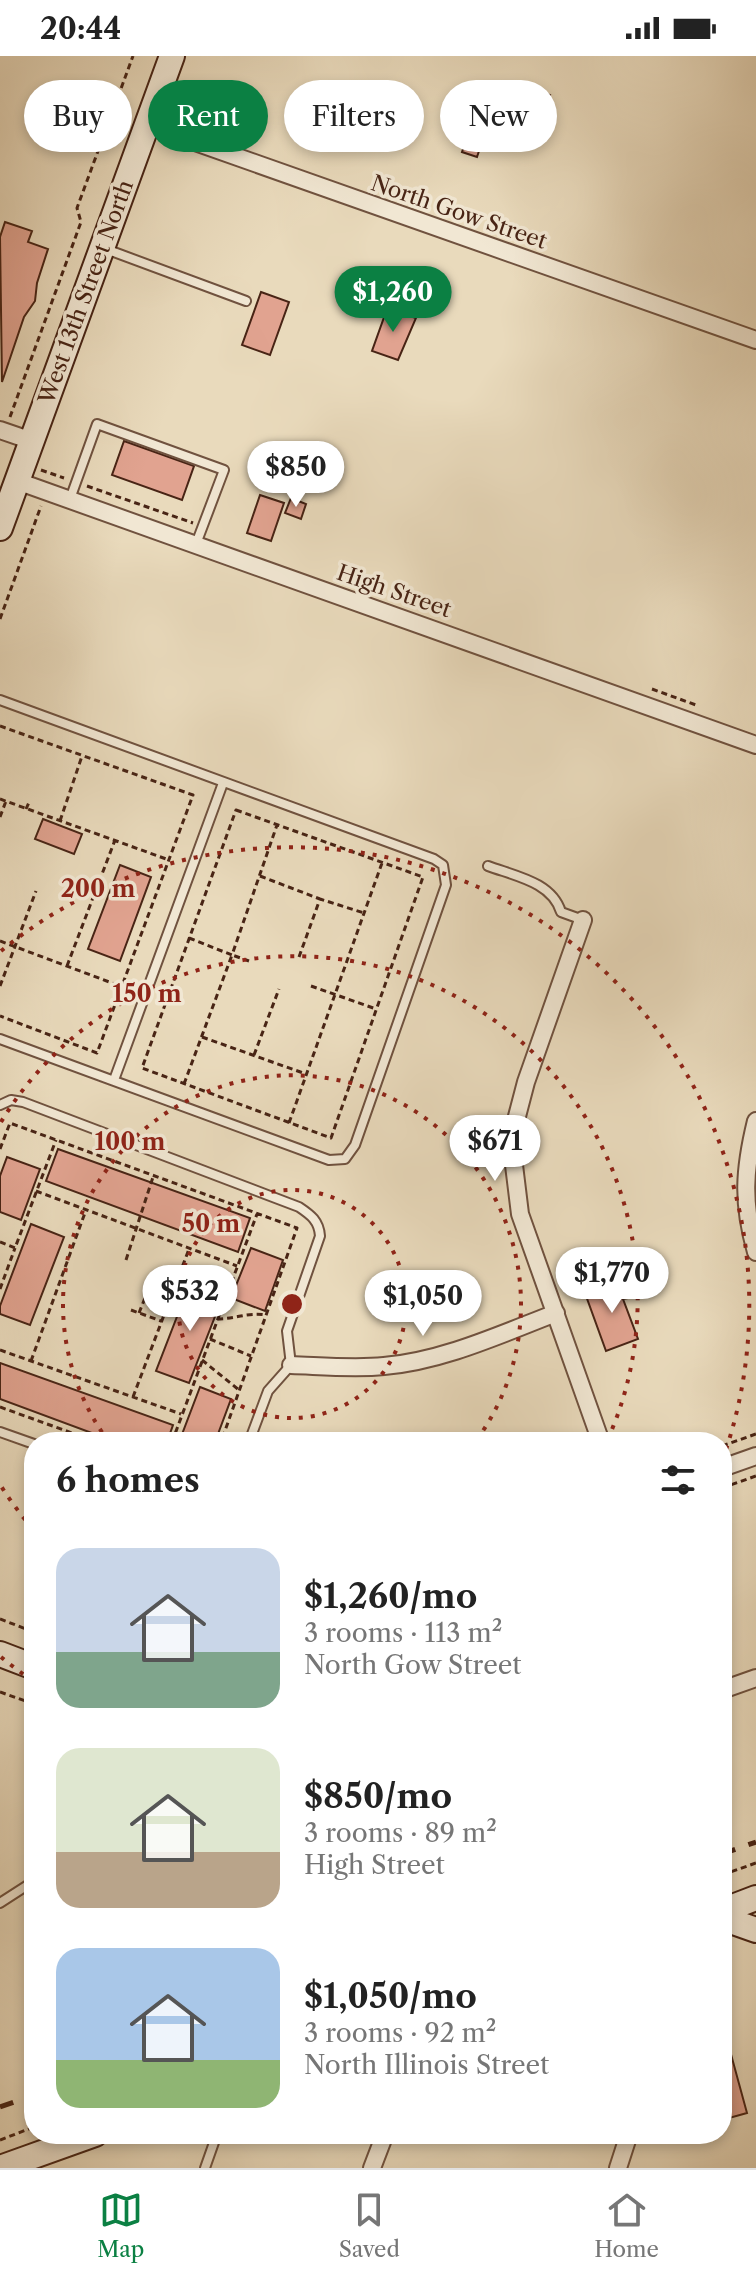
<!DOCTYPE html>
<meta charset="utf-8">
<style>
body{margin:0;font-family:"Libre Caslon Text",serif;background:#f6f6f6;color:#222;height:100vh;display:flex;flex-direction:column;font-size:30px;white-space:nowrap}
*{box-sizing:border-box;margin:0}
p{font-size:26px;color:#767676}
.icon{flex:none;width:44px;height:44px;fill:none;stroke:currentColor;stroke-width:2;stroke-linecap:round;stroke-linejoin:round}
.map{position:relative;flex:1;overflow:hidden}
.side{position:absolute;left:24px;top:1376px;width:708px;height:712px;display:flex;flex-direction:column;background:#fff;border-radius:32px;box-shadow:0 4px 12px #0003}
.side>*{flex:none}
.guide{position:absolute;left:24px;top:24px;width:708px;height:72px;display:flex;gap:16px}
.price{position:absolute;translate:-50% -68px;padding:0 18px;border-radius:28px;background:#fff;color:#222;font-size:26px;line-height:52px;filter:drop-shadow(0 2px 4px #0008)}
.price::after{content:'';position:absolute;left:50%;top:48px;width:24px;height:18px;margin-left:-12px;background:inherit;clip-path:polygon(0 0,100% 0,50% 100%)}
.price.on{background:#0b8043;color:#fff}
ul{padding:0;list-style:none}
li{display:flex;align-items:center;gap:24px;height:200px;padding:0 32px}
li span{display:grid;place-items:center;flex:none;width:224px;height:160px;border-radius:24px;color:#555}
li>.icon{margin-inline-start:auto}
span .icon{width:96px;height:96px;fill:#fffc;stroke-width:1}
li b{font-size:34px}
h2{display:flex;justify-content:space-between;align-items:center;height:96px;padding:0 32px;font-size:34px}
.tag{padding:0 28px;border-radius:36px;background:#fff;box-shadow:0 4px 12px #0003;font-size:28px;line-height:72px}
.tag.on{background:#0b8043;color:#fff}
.status{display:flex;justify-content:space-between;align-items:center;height:56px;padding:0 40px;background:#fff;direction:ltr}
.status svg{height:22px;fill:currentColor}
.tabs{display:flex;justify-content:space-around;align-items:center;height:112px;border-top:2px solid #e0e0e0;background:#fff;font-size:22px;color:#767676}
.tabs a{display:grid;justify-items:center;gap:4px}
.tabs .on{color:#0b8043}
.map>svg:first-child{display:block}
.building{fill:#e1a390;stroke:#482415;stroke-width:2}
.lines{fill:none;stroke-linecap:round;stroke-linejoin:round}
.lane-casing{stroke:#70523f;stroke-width:12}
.street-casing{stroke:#70523f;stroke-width:20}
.secondary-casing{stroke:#482415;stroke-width:28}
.path{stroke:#482415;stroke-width:3;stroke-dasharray:6 4;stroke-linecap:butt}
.lane{stroke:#f1e7d3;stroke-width:8}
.street{stroke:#f1e7d3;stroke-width:16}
.secondary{stroke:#f1e7d3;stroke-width:24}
.rail{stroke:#482415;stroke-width:5;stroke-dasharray:14 14;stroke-linecap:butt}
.ring{fill:none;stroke:#8f2418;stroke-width:4;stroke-dasharray:4 8}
.labels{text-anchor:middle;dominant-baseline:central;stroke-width:7;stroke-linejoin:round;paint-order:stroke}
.street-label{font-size:22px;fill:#482415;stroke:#f1e7d3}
.centre{fill:#8f2418;stroke:#f1e7d3;stroke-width:4}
.ring-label{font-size:24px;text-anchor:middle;font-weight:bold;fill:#8f2418;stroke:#f1e7d3;stroke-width:7;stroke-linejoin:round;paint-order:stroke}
</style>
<div class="status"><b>20:44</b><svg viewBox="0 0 49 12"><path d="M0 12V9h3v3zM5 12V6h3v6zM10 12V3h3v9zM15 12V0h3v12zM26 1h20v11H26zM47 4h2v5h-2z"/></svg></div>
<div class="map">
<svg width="756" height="2112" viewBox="0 0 756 2112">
<rect width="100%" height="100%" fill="#e9dabc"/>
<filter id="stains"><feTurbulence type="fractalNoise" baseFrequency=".0025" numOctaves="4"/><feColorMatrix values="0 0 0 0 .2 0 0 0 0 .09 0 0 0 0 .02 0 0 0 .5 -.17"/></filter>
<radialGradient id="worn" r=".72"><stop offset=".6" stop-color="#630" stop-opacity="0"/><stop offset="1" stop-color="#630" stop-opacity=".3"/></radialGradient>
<path class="building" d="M530 32 550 39 533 86 513 78Z
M468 78 483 83 477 101 462 96Z
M5 166 32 175 28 186 48 193 37 227 35 245 24 261 2 326 0 181Z
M261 236 289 246 270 299 242 289Z
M387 253 416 262 398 304 372 295Z
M124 385 194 410 182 444 112 419Z
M260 439 284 447 271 485 247 477Z
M291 442 306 448 301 463 285 457Z
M43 763 82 778 74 798 35 783Z
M120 809 151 821 120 905 88 893Z
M58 1093 250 1162 238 1196 46 1125Z
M7 1101 40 1113 21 1164 0 1156V1120Z
M31 1168 64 1181 30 1269 0 1258V1250Z
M251 1192 283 1204 265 1255 231 1242Z
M620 1223 628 1242 623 1243 638 1283 606 1295 585 1237Z
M190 1227 223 1240 189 1327 156 1315Z
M0 1307 173 1369 167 1386H116L0 1343Z
M200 1331 231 1343 215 1386H194L181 1381Z
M726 1980 747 2057 722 2064V1981Z"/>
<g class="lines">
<defs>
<path id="lane" d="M103 192 246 245
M70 443 97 368 224 414 196 488
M0 644 434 803 443 809 446 829 355 1089 345 1103 329 1104 0 983
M488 810C515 820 552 826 561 856L583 864
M114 1024 223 727
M0 1049 11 1044 23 1046 299 1151C311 1159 319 1165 320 1180L287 1275 291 1309 268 1335 249 1386
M0 1376 34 1388
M0 1847 34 1825
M205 2112 217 2078"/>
<path id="street" d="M147 69 756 284
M0 374 32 385
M17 425 756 689
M583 864 526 1026 515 1068 513 1101 520 1158 601 1386
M756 1065C744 1114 742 1147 756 1196
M291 1309C321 1310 355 1313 384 1310 443 1305 501 1278 556 1257
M722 1412 756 1400
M722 1634 756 1622
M372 2112 385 2078
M618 2112 629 2078"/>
<path id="secondary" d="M0 472 172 0
M0 1598 34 1611
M722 1855 756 1842
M722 1862 756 1874
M0 2112 95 2078"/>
</defs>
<use href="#lane" class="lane-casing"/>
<use href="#street" class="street-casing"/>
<use href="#secondary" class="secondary-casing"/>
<path class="path" d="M10 361 81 166 77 152 133 0
M41 414 64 422
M87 430 193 467
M0 563 41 450
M652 633 696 649
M0 670 193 739 97 997 0 960
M0 743 169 804
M26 753 30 744
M236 754 423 821 331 1082 142 1012Z
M0 761 6 745
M60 765 82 700
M260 820 320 843
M189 882 232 899 277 769
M0 885 120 930
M299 901 320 843 364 857
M67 910 115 784
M0 930 36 835
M311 930 376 953
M202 981 306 1018
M254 999 279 933
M184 1028 232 899 249 905
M289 1067 382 807
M0 1093 10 1067 297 1172 221 1386
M36 1135 237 1210
M0 1186 15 1192 56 1084
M126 1204 153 1121
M0 1233 15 1192
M131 1254 161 1265
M139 1257 149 1232 145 1230
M217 1263C235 1263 248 1256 266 1259
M210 1283 251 1300
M0 1294 181 1358
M202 1304 239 1334
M31 1305 86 1154
M133 1341 189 1193
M0 1351 97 1386
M172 1386 257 1158
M722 1390 756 1378
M722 1432 756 1420
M0 1563 34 1576
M0 1636 34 1648
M722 1819 756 1807
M0 2084 34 2071"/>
<use href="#lane" class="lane"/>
<use href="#street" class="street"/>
<use href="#secondary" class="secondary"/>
<path class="rail" d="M722 1798 756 1786
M0 2051 34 2039"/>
</g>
<g class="ring">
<circle cx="292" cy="1248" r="114"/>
<path d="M109 1386A229 229 0 1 1 475 1386"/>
<path d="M33 1473A343 343 0 0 1 1 1430M1 1066A343 343 0 0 1 607 1385"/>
<path d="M33 1625A458 458 0 0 1 1 1601M1 895A458 458 0 0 1 722 1405"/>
</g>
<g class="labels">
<g class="street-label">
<text transform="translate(459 156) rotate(19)">North Gow Street</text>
<text transform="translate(86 236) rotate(-70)">West 13th Street North</text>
<text transform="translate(394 535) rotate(19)">High Street</text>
</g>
</g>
<circle cx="292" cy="1248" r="12" class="centre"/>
<g class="ring-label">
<text x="98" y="841">200 m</text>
<text x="147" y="946">150 m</text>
<text x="130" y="1094">100 m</text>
<text x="211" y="1176">50 m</text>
</g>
<rect width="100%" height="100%" filter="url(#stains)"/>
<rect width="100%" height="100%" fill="url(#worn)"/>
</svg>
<b class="price on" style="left:393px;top:278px">$1,260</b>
<b class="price" style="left:296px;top:453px">$850</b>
<b class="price" style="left:495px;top:1127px">$671</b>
<b class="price" style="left:612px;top:1259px">$1,770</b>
<b class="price" style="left:190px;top:1277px">$532</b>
<b class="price" style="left:423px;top:1282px">$1,050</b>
<div class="guide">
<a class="tag">Buy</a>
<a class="tag on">Rent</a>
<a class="tag">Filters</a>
<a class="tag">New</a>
</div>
<section class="side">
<h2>6 homes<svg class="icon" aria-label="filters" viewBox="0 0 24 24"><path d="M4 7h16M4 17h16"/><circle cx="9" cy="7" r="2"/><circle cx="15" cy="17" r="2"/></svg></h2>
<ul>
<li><span style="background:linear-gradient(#c9d6e8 65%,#7fa58c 0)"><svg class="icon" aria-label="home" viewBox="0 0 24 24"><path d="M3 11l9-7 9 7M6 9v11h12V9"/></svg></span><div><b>$1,260/mo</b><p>3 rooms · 113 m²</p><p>North Gow Street</p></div></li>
<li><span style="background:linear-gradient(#dfe7d0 65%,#b9a48a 0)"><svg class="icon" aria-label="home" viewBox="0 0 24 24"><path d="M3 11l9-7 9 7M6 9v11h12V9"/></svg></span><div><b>$850/mo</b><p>3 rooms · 89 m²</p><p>High Street</p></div></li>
<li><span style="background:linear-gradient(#a9c7e8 70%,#8fb573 0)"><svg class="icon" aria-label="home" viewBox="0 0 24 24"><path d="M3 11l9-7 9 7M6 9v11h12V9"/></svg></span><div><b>$1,050/mo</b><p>3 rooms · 92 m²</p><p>North Illinois Street</p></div></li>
</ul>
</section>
</div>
<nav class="tabs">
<a class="on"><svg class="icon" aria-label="map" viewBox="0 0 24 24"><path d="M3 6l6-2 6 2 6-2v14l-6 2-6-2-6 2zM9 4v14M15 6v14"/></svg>Map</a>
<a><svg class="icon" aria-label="saved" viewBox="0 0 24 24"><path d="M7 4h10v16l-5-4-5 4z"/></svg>Saved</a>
<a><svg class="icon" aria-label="home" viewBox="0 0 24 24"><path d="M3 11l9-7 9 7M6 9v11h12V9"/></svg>Home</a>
</nav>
